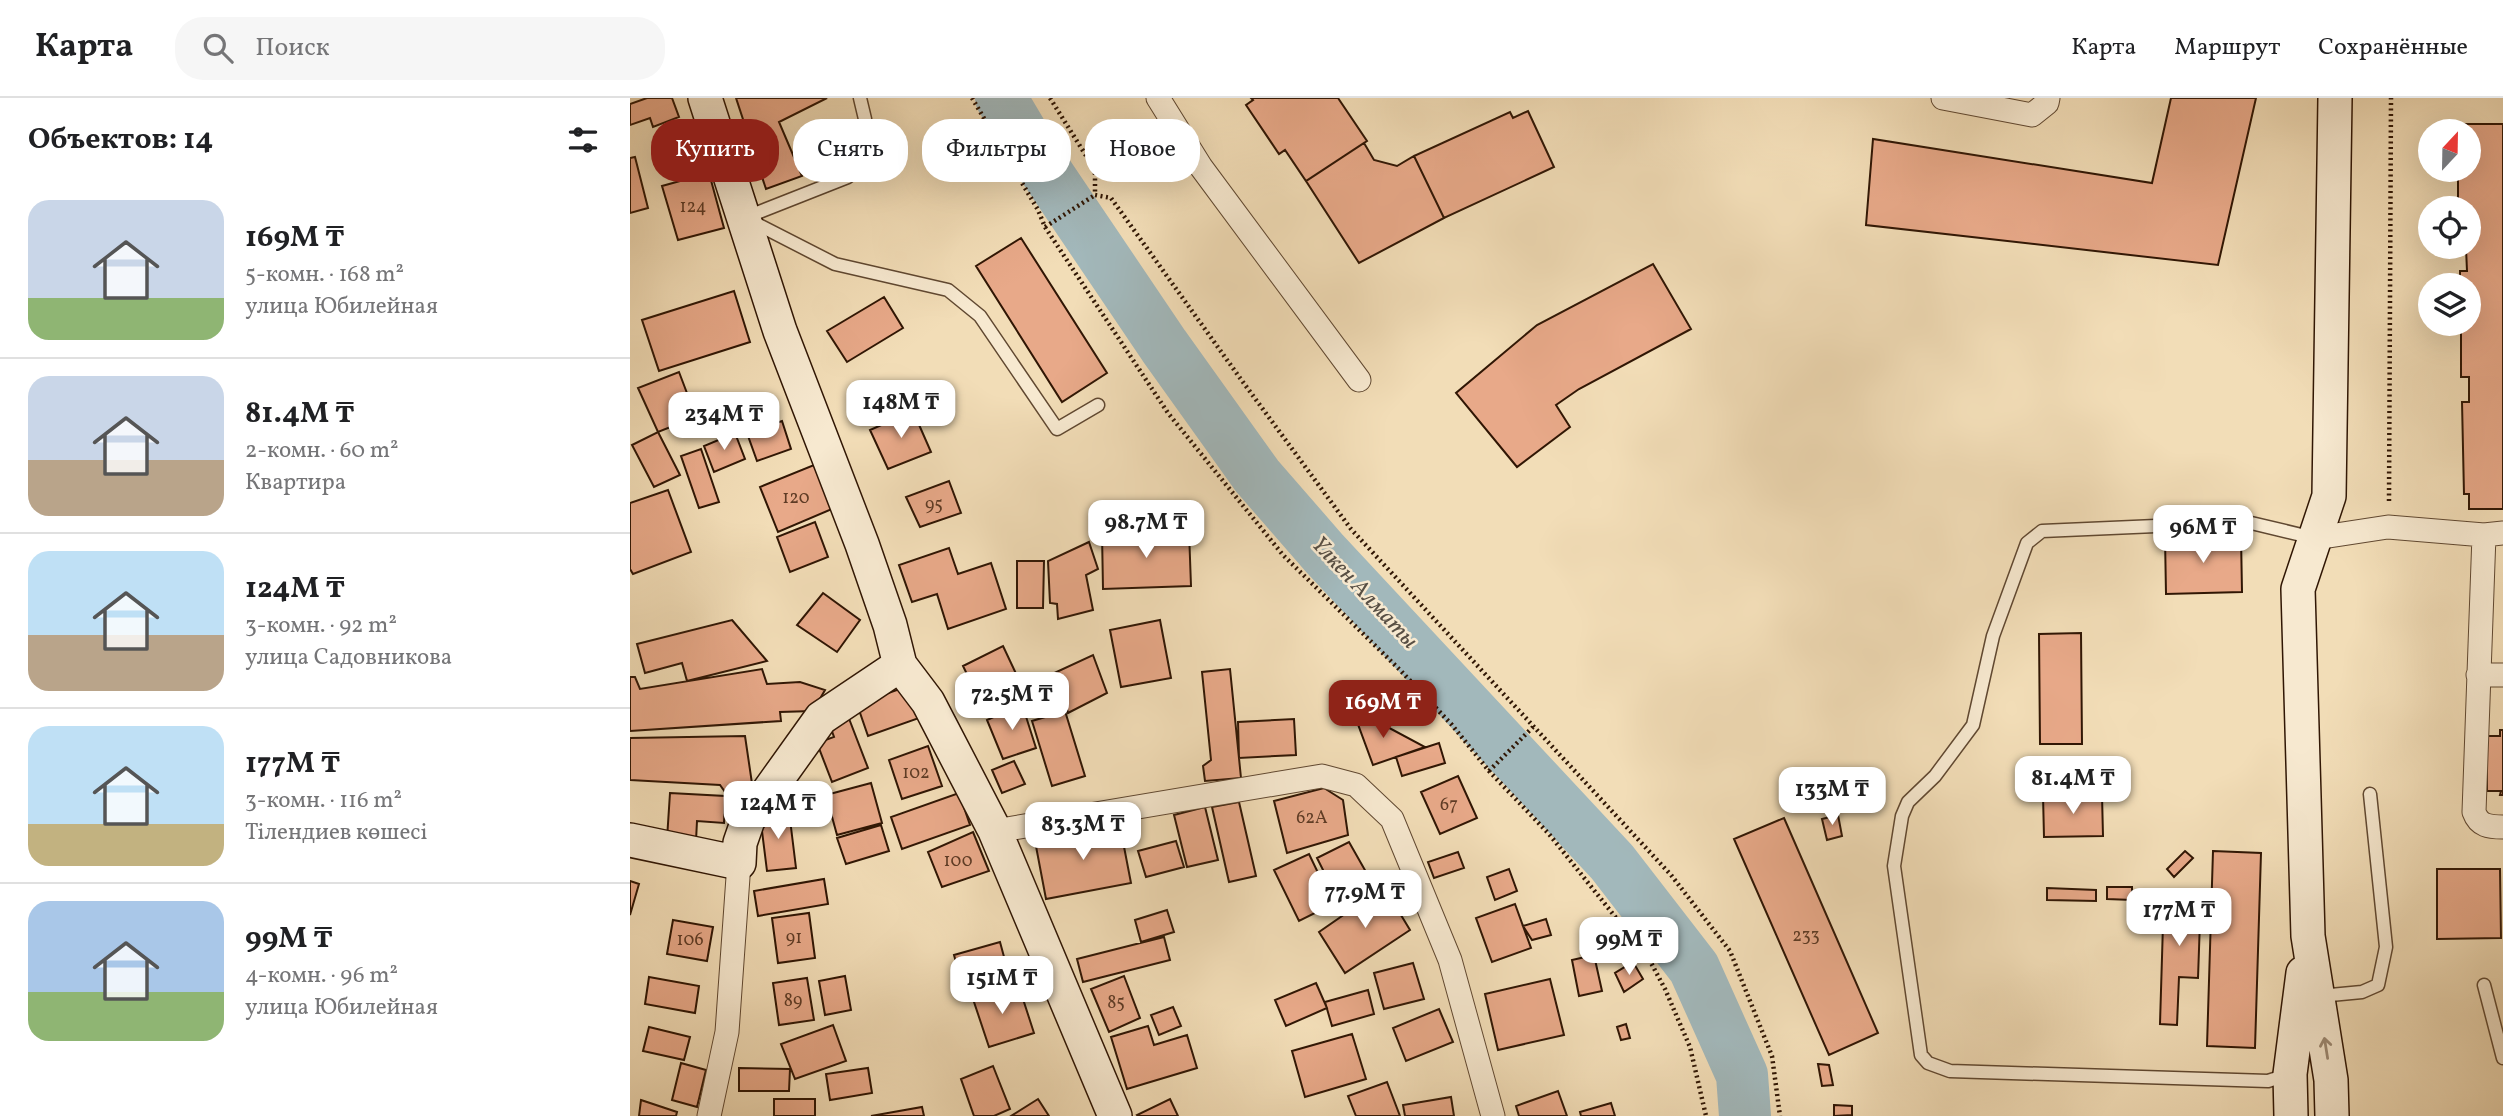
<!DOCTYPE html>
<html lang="ru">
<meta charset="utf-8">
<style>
body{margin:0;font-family:Vollkorn,serif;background:#f6f6f6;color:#202124;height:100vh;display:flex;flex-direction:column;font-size:26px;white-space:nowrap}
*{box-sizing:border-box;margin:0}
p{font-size:23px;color:#757577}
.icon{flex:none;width:38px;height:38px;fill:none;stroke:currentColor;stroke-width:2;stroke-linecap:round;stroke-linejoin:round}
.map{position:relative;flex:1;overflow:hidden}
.sheet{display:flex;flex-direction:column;background:#fff;width:630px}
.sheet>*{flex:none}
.hud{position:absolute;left:21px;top:21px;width:665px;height:63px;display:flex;gap:14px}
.needle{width:46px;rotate:22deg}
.controls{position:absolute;left:1788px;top:21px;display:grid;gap:14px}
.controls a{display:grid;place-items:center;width:63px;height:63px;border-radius:50%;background:#fff;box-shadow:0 7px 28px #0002;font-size:35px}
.price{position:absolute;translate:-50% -60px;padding:0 16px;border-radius:14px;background:#fff;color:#222;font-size:23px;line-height:46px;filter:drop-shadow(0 2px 4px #0008)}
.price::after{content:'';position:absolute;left:50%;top:42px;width:21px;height:16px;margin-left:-10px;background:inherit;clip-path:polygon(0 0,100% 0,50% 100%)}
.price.current{background:#8f2418;color:#fff}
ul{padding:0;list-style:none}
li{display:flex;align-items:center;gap:21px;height:175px;padding:0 28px}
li+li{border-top:2px solid #e0e0e0}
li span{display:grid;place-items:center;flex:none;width:196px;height:140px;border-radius:21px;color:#555}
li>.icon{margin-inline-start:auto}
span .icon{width:84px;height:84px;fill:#fffc;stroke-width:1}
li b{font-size:30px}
h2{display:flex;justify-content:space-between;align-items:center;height:84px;padding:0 28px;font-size:30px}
.tag{padding:0 24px;border-radius:28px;background:#fff;box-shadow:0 7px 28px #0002;font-size:24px;line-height:63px}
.tag.current{background:#8f2418;color:#fff}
header{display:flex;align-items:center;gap:42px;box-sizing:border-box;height:98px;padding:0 35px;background:#fff;border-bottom:2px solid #e0e0e0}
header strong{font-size:33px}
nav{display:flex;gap:38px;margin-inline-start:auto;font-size:24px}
.search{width:490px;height:63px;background:#f6f6f6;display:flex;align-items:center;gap:18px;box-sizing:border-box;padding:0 24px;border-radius:28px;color:#757577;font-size:26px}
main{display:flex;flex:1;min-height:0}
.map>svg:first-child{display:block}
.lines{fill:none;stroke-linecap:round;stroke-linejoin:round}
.river{stroke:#a2b8bb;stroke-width:52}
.building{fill:#e8a989;stroke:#301604;stroke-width:2}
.lane-casing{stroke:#604831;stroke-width:15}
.street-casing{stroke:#604831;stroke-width:25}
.secondary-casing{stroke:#301604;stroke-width:36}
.path{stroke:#301604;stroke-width:4.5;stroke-dasharray:2 3.5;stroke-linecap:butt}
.lane{stroke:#f7e9d0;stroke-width:12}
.street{stroke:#f7e9d0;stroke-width:23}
.secondary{stroke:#f7e9d0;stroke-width:33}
.oneway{stroke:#9d8a74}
.labels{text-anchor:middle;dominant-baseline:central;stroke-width:5;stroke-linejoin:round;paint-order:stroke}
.number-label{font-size:18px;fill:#5e3b25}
.water-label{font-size:23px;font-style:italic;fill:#584f44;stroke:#f7e9d0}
</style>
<header>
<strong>Карта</strong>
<div class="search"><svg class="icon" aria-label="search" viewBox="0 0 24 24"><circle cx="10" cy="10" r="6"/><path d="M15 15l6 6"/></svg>Поиск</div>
<nav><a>Карта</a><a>Маршрут</a><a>Сохранённые</a></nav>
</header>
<main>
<section class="sheet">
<h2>Объектов: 14<svg class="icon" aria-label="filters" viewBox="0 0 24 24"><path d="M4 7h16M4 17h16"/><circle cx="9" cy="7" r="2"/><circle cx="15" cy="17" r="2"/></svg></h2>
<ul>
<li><span style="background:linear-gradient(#c9d6e8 70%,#8fb573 0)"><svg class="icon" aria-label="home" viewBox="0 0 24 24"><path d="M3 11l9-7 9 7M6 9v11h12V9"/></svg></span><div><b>169M ₸</b><p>5-комн. · 168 m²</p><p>улица Юбилейная</p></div></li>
<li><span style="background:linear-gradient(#c9d6e8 60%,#b9a48a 0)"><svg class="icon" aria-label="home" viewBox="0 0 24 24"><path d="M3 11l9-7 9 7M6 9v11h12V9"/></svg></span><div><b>81.4M ₸</b><p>2-комн. · 60 m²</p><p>Квартира</p></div></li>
<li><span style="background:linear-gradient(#bfe0f5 60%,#b9a48a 0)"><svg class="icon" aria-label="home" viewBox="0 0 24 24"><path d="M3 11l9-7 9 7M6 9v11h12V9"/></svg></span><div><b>124M ₸</b><p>3-комн. · 92 m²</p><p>улица Садовникова</p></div></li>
<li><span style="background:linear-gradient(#bfe0f5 70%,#c2b280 0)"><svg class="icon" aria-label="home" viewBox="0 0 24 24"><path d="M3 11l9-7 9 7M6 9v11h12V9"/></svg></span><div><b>177M ₸</b><p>3-комн. · 116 m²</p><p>Тілендиев көшесі</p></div></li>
<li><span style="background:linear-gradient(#a9c7e8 65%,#8fb573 0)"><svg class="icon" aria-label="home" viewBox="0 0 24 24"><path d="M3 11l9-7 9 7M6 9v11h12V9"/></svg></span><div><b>99M ₸</b><p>4-комн. · 96 m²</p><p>улица Юбилейная</p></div></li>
</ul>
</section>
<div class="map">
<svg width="1873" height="1018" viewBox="0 0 1873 1018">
<rect width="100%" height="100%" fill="#f2ddb7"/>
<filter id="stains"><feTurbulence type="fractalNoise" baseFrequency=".00286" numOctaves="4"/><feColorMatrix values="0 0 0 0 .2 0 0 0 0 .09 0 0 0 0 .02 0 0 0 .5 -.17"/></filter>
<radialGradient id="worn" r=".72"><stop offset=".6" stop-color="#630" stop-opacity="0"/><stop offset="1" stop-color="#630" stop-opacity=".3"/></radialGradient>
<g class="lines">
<path class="river" d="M371 0 403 54 534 248 627 378 694 455 982 764 1064 870 1112 977 1115 1018"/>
</g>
<path class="building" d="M17 0H42L49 19 23 29 20 20 0 27V6Z
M106 0H197L149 24 172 78 136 91Z
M621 0H708L737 43 676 83 655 52 649 56 616 7 623 2Z
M1541 0H1626L1588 167 1236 127 1243 41 1522 85Z
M898 13 924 69 814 120 784 58 880 14 883 20Z
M1834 26H1873V411H1839V396H1834L1832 304H1839V279H1831V226H1839V187H1830V173H1837L1836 150 1829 149H1839V110H1828V72H1839V33H1834Z
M734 45 744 62 767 68 784 58 814 120 729 165 676 83Z
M5 59 18 110 0 115V60Z
M79 75 94 130 48 142 32 88Z
M391 140 477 275 432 304 346 168Z
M1023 166 1061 231 949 291 926 307 940 329 887 369 826 295 907 227Z
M104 193 120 244 29 273 12 222Z
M254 199 273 230 217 264 197 233Z
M49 274 66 319 28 334 8 290Z
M283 313 301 354 258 371 240 332Z
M152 323 161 351 127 363 117 335Z
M28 334 50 377 24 389 2 347Z
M105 335 115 361 84 374 74 348Z
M71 351 89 404 69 410 51 358Z
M184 367 202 411 148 434 130 389Z
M319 383 331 415 290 429 276 399Z
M38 392 61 454 3 476 0 471V405Z
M185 424 198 459 160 474 147 439Z
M559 433 561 488 473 491 472 435Z
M1611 438 1612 494 1536 496 1535 439Z
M459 444 468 471 456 477 463 512 428 521 427 506 420 505 418 463Z
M319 450 328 476 361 465 376 511 318 531 307 496 282 504 269 467Z
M387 463H414L413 510H387Z
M193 495 230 522 207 554 167 527Z
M102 522 137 563 57 583 52 565 15 575 7 546Z
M530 522 541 580 491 589 480 532Z
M1451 535 1452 646H1410L1409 536Z
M373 548 389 582 348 599 333 568Z
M463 557 477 595 438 615 435 604 420 577Z
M132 571 137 586 170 584 195 592 183 613 150 614 151 623 0 633V579H5L10 591Z
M600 571 611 680 575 683 573 668 581 662 572 574Z
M281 587 292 619 238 638 227 606Z
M392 606 406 650 373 661 357 622Z
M722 610 795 649 743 667Z
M435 613 455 678 422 688 402 623Z
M218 618 238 670 202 684 187 645 204 639 199 625Z
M664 621 666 657 609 660 608 624Z
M1870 632H1873V697H1870L1871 693H1857V638H1870Z
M115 638 124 699 100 701 90 687 0 682V640Z
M809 645 815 665 772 678 766 659Z
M298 648 312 688 272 701 259 662Z
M384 663 395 686 372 695 362 672Z
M1465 663 1484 664 1482 690 1463 694Z
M828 678 847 720 810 736 791 694Z
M241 685 252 725 207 737 196 697Z
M694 690 713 702 718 737 657 755 644 703Z
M40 695 95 698 94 725 67 723 66 743 37 741Z
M329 695 340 727 272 751 261 719Z
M1413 697H1472L1473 738 1414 739Z
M609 704 626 778 599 784 582 709Z
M575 709 588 762 557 769 544 717Z
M159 713 166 770 137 773 130 717Z
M1208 717 1212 738 1197 742 1192 721Z
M1154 720 1248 935 1199 957 1104 741Z
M251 727 259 753 216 766 207 740Z
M490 728 501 785 416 801 405 743Z
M343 734 359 773 312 789 298 754Z
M546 743 554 769 516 779 508 753Z
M719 744 740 781 705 796 687 760Z
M1555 753 1563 760 1544 779 1537 771Z
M1583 753 1631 755 1625 950 1577 948Z
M828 754 834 770 804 780 798 764Z
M679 756 703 806 669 823 644 772Z
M879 771 887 793 865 802 857 779Z
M1807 771H1870L1871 840 1807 841Z
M194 781 198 806 128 818 124 793Z
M0 783 9 786 0 817Z
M754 789 780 832 715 875 689 834Z
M1477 789H1502V802L1477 801Z
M1417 790 1466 792V803L1417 802Z
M1534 793 1571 794 1568 880 1549 879 1547 927 1530 926Z
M885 806 901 850 862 864 846 820Z
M537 812 544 834 511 844 505 822Z
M179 815 185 860 148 865 142 820Z
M916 821 921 837 902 842 893 828Z
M43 822 83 829 77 863 37 856Z
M534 839 540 862 453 884 447 861Z
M370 844 380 881 334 893 324 857Z
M964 857 972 893 949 898 942 862Z
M1003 864 1013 881 994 894 985 875Z
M783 865 794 901 754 911 744 875Z
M215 878 221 912 195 917 189 883Z
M494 878 510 920 479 934 461 891Z
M19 879 69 888 65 915 15 906Z
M177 880 184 922 149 927 143 885Z
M920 881 934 937 868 952 855 896Z
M686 885 697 910 656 928 645 902Z
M370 889 378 901 392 898 404 935 359 949 341 895Z
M738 892 744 916 702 928 695 904Z
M543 909 551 928 529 937 521 917Z
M809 911 823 944 776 963 763 930Z
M996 926 1000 940 991 942 987 929Z
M203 927 216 963 165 981 151 946Z
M518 928 524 947 557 937 567 970 497 991 481 939Z
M19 929 60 939 54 962 13 953Z
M722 936 736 981 675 999 662 953Z
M51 965 76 972 67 1009 42 1002Z
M1188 966 1199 967 1203 987 1192 988Z
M363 968 380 1011 364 1018H344L331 981Z
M109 970 160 971 159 993H109Z
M238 970 242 995 200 1002 196 976Z
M757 984 770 1018H726L718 998Z
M928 993 937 1018H889L886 1008Z
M821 999 824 1018H775L773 1007Z
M144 1001H185V1018H144Z
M408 1001 419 1018H381Z
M540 1001 548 1018H508L507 1017Z
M11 1002 47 1014 46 1018H9Z
M981 1005 985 1018H951L950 1014Z
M1204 1007 1222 1008V1017L1204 1018Z
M292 1009 294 1018H241Z"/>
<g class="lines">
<defs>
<path id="lane" d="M114 120 218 79 235 21 230 0
M121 123 205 166 318 192 350 218 427 331 468 307
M1854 887 1873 960
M1690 898 1732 894 1748 887 1756 849 1740 696
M1657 977 1638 983 1320 973 1298 965 1291 957 1264 768 1272 718 1278 704 1305 678 1343 627 1363 538 1397 445 1412 433 1617 424 1684 440"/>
<path id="street" d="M528 0 571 69 729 282
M1313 0 1402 17 1417 5 1418 0
M1854 437 1844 714C1849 728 1859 729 1873 729
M1686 440 1758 429 1854 437 1873 435
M1848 577H1873
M365 733 692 678 726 687 762 721 820 862 863 1018
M79 1018 97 934 109 765"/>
<path id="secondary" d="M75 0 150 233 232 446 260 527 270 567 298 604 365 733 485 1018
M0 742 109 765 110 745 118 722 191 620 270 567
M1661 1018 1660 976 1673 875
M1702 1018 1701 982 1678 838 1668 491 1699 398 1705 0"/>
</defs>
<use href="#lane" class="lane-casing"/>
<use href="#street" class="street-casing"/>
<use href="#secondary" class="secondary-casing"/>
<path class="path" d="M342 0 408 112 415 129 538 315 653 457 771 573 822 627 859 673 919 736 1019 861 1035 891 1060 949 1076 1018
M420 0 465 72V97L481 100 610 280 721 431 1041 777 1100 853 1142 958 1150 1018
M415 129 465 97
M1759 403 1761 0
M859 673 903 629"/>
<use href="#lane" class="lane"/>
<use href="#street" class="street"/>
<use href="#secondary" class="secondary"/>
</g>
<defs><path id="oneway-shaft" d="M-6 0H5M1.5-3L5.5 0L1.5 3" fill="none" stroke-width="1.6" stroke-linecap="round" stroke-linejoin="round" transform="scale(1.75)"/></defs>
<use class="oneway" href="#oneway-shaft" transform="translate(1696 950) rotate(-99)"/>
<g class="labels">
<g class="number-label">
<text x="63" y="109">124</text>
<text x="166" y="400">120</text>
<text x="304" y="407">95</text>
<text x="286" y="675">102</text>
<text x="819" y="707">67</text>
<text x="682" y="720">62А</text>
<text x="328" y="763">100</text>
<text x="1176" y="838">233</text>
<text x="164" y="840">91</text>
<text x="60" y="842">106</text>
<text x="163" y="903">89</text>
<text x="486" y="905">85</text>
</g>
<g class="water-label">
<text transform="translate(734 495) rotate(47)">Үлкен Алматы</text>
</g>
</g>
<rect width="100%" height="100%" filter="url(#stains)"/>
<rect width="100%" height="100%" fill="url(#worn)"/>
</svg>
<div class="controls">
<a><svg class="needle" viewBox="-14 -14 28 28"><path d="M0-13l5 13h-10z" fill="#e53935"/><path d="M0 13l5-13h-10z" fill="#757577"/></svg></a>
<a><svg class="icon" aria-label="locate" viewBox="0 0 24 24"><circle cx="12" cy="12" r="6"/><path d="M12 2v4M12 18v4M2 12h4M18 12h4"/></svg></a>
<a><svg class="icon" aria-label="layers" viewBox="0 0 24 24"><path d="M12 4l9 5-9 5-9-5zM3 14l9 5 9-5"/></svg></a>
</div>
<b class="price" style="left:271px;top:342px">148M ₸</b>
<b class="price" style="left:94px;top:354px">234M ₸</b>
<b class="price" style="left:516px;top:462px">98.7M ₸</b>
<b class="price" style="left:1573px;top:467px">96M ₸</b>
<b class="price" style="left:382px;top:634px">72.5M ₸</b>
<b class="price current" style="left:753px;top:642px">169M ₸</b>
<b class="price" style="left:1443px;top:718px">81.4M ₸</b>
<b class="price" style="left:1202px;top:729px">133M ₸</b>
<b class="price" style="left:148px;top:743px">124M ₸</b>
<b class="price" style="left:453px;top:764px">83.3M ₸</b>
<b class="price" style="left:735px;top:832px">77.9M ₸</b>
<b class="price" style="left:1549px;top:850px">177M ₸</b>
<b class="price" style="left:999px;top:879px">99M ₸</b>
<b class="price" style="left:372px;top:918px">151M ₸</b>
<div class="hud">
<a class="tag current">Купить</a>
<a class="tag">Снять</a>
<a class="tag">Фильтры</a>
<a class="tag">Новое</a>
</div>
</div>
</main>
